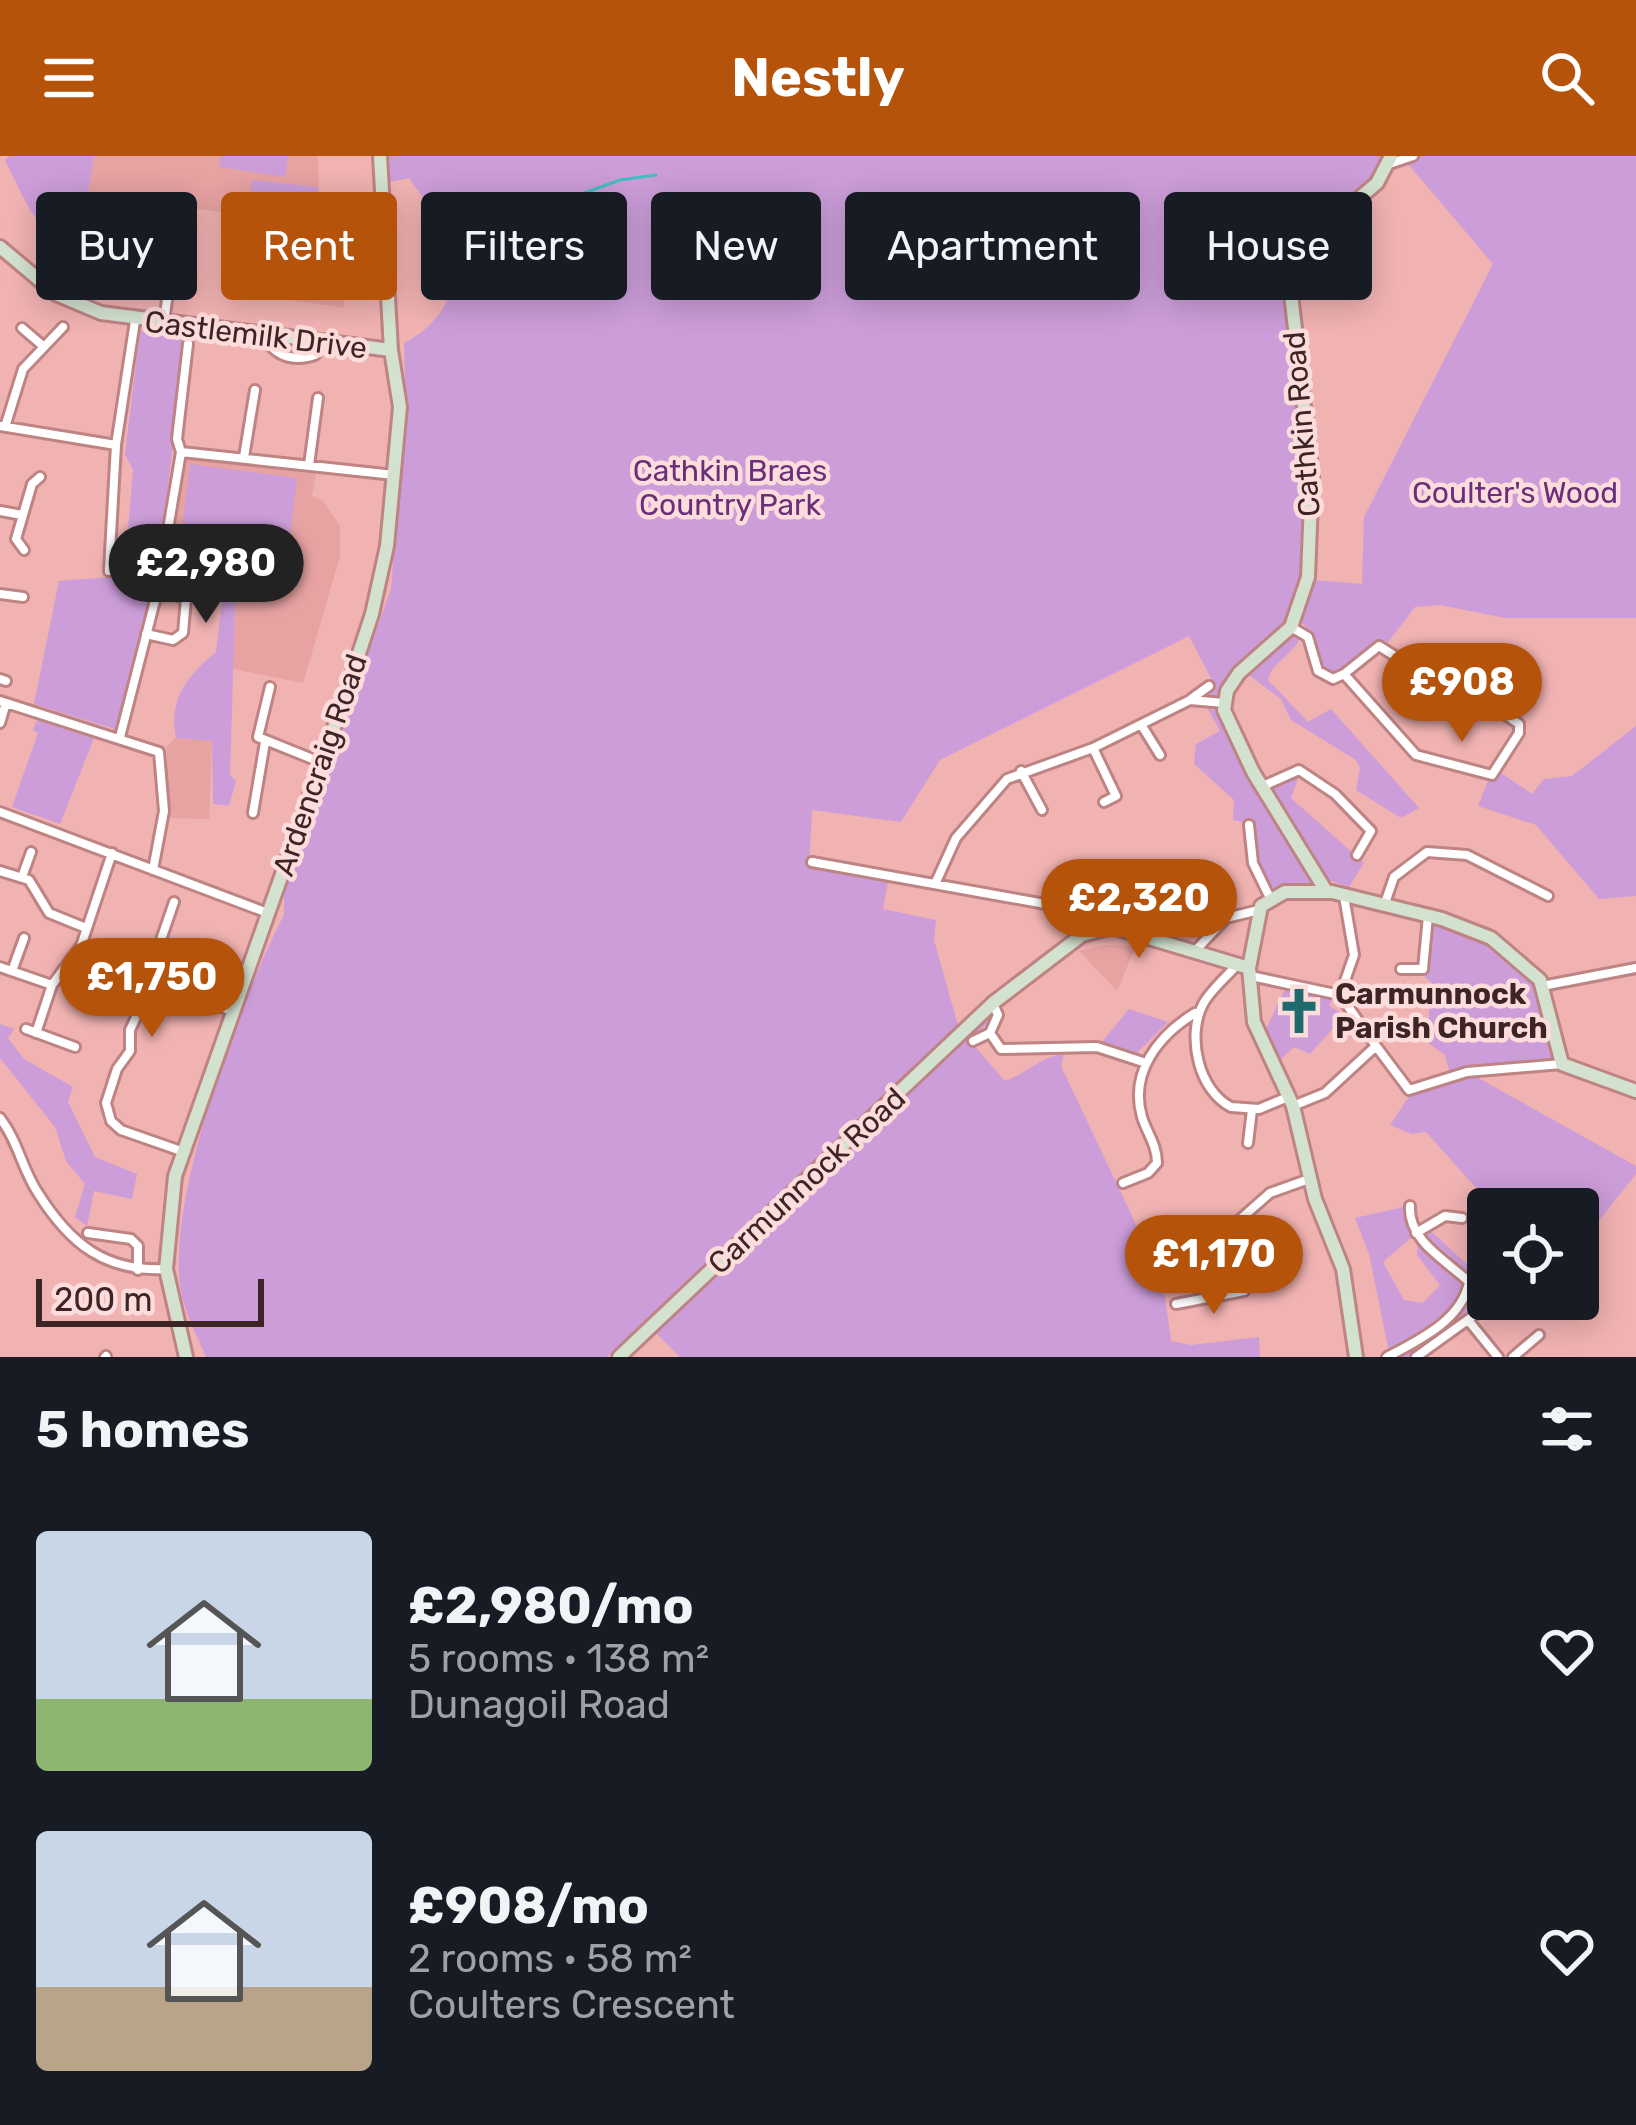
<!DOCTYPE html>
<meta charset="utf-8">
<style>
body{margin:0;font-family:Rubik,sans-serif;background:#242831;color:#f1f3f6;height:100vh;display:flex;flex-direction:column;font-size:45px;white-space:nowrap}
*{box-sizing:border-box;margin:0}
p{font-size:39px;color:#9ea1a6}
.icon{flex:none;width:66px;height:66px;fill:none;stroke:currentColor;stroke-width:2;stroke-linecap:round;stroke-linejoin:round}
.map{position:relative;height:1201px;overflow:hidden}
.panel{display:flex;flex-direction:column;background:#171b24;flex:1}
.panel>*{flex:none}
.guide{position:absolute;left:36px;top:36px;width:1566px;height:108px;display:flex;gap:24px}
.fabs{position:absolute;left:1467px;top:1032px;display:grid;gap:24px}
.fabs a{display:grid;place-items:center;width:132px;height:132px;border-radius:12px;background:#171b24;box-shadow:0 6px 30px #0003;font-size:60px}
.scale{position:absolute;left:36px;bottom:30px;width:228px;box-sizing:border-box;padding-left:12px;border:6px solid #3d2525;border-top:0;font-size:33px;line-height:42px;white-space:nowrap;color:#3d2525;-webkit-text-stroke:9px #fddcdc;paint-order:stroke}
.price{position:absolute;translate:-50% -102px;padding:0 27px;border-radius:42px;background:#b45309;color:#fff;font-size:39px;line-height:78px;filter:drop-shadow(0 3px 6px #0008)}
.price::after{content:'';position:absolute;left:50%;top:72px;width:36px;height:27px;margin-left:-18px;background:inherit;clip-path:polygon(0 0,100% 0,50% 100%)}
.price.selected{background:#222;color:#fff}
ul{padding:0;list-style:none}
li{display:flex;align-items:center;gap:36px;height:300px;padding:0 36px}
li span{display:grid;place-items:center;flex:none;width:336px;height:240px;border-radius:12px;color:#555}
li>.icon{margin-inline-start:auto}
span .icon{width:144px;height:144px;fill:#fffc;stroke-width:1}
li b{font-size:51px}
h2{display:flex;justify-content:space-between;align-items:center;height:144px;padding:0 36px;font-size:51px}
.tag{padding:0 42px;border-radius:12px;background:#171b24;box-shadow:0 6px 30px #0003;font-size:42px;line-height:108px}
.tag.selected{background:#b45309;color:#fff}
header{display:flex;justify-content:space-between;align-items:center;height:156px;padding:0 36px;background:#b45309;color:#fff;font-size:54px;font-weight:700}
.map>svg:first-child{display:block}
.built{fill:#e7a2a2}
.green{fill:#cc9dd9}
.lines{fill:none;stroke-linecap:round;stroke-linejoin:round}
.stream{stroke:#44bdc2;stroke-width:3}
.street-casing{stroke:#be8383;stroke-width:14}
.secondary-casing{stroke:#be8383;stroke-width:18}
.street{stroke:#fff;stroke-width:8}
.secondary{stroke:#d3e1cf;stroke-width:12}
.labels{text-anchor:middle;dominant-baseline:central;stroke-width:9;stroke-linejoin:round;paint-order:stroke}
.street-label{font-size:30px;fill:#3d2525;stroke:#fddcdc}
.park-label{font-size:30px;fill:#6a2e7a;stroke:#fddcdc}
.poi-label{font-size:30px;font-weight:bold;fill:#3d2525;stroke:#fddcdc;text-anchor:start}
</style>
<header><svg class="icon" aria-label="menu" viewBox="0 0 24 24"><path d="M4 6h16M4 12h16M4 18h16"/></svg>Nestly<svg class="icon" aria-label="search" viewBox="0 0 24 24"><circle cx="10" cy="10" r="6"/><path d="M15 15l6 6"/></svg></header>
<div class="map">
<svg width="1636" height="1201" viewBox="0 0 1636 1201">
<rect width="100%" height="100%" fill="#f1b2b2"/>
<path class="built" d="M94 0H318L320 68 341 69 344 152 238 136 247 59 88 40Z
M186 301 316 318 312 340 323 345 340 370V400L303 527 233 513 236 422 171 404Z
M176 582 212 585 209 663 167 662V590Z
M1191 745 1194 762 1205 773 1187 789 1174 786 1178 772 1163 767 1164 759Z
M1107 789 1136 790 1117 835 1079 795Z"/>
<path class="green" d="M9 0H94L88 39 119 44 111 116C47 97 32 60 5 4Z
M221 0H288L285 21 219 11Z
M386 0H1384C1372 44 1310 60 1283 94L1307 356 1303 416 1288 468 1237 512 1216 540H1199L1214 528 1189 480 940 604 901 666 812 654 809 709 889 721 883 753 936 764 934 784 959 873 607 1201H206C198 1182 187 1161 182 1140 162 1051 241 841 284 759V731L391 433 405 241 404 187C440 169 466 130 450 86 443 64 422 42 409 22L390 26Z
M1419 0H1636V462H1505L1440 449 1415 451 1386 489 1372 487 1333 519 1320 512 1314 479 1302 467 1313 424 1362 428 1364 361 1493 108 1408 8Z
M252 24 318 31 306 139 240 131Z
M140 175 186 180 156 429 118 574 34 548 59 425 124 420 133 314 125 298Z
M190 308 297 322 289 387 182 374Z
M225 419 236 422 230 619 236 625 229 650 213 648 212 585 176 582C168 543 188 519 216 496Z
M1291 481 1300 482C1293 499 1271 507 1268 524L1308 566 1331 553 1419 652 1401 662 1356 634 1360 612 1356 604 1291 564 1281 543 1246 517Z
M1207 551 1217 556 1314 725 1309 728 1268 734 1253 693 1251 668 1233 664 1234 644 1194 608 1196 588 1220 575Z
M37 564 94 582 60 668 12 651 38 577 33 574Z
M1636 570V740L1599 743 1536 669 1478 650 1488 625 1501 617 1532 638 1544 623 1572 620Z
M1293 620H1299L1291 642 1364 707 1349 731 1329 724 1270 637 1275 627Z
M1432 769 1499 792 1530 820 1554 906 1484 909 1450 918 1445 899 1427 886 1431 827 1423 819Z
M1295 832 1332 843 1329 850 1345 859 1310 898 1294 891 1279 905 1265 875 1285 833Z
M1129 853 1168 866 1137 897 1102 886Z
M991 856 994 861 970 885 1005 925C1028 917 1039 901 1064 898L1061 910 1149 1096 1165 1141 1171 1185 1191 1189 1259 1181 1260 1201H680L656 1177Z
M0 868 14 873 8 882 24 903 73 931 68 946 95 1001 137 1018 132 1043 94 1035 87 1070 75 1061 85 1028 66 1005 55 971 0 902Z
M1473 919 1636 1010V1018L1586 1081 1578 1085V1053H1495L1426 976 1412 978 1390 969 1412 936Z
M1408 1050 1413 1080 1383 1106 1404 1144 1423 1147 1440 1129 1417 1099 1418 1086 1464 1131 1442 1165 1389 1196 1369 1098 1355 1062Z
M1431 1075 1474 1115 1477 1139 1470 1158 1411 1201H1396L1449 1169 1469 1142 1466 1118 1423 1081Z"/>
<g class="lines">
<path class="stream" d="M467 89 519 85 565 44 620 24 656 19"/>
<defs>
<path id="street" d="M1389 8 1413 0
M164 166 180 49
M22 172 43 190
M264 181C276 201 293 206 315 199L322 188
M0 270 116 289 135 165
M5 271 23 213 63 171
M181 296 394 319
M244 301 255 234
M309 309 318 242
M0 355 22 359
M24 394 16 383 32 328 40 321
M109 415 116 289
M0 438 23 441
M1291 471 1308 481 1318 515 1333 523 1344 518 1416 599 1492 619 1519 577V568L1492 550 1460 541 1379 490 1344 518
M146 478 173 484 183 477 186 443 158 433
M0 523 6 525
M270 531 258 581 320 606
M1191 543 1209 530
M0 545 159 596 164 655 153 714
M0 567 6 547
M1142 570 1160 599
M120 581 158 433 181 296 177 283 188 188
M1093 592 1116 640 1104 646
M1021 615 1042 654
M1263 630 1299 614 1335 638 1371 675 1357 699
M0 656 265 756
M253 657 265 586
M1249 669 1253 707 1270 742
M812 706 1051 749 1082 779
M0 715 29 724 49 757 86 772
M22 721 31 696
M935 728 956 682 1007 623 1093 592 1190 544 1224 547
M174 746 152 810V827L130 874V895L117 913 106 947 111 965 121 974 184 996
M1385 747 1394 721 1427 696 1467 699 1548 740
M1095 773 1109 719
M1140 778 1155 736
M1194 796 1226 762 1259 754
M0 811 52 829
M1235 811C1225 822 1210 835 1203 848 1186 881 1199 935 1231 951L1259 953 1288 941
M1401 813H1423L1428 760
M12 815 24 782
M1251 820 1340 839 1376 890 1325 937 1293 950
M152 827 233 855
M1542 830 1636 812
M1340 839 1354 799 1344 740
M993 848 998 859 990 877 1001 893 1097 891 1146 907
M26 873 75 891
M36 877 52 829 81 790 112 697
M973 885 990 877
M1376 890 1409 934 1467 916 1562 908
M0 962C18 985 22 1013 38 1037 70 1088 105 1116 166 1113
M1248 987 1252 954
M1123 1027 1148 1017 1157 1007C1157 989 1147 977 1142 961 1129 916 1159 879 1195 857
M88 1077 131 1083 138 1090V1114
M1416 1077 1445 1060 1462 1062
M1578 1119 1591 1115
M1206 1140 1203 1096 1270 1037 1309 1023
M1176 1148 1244 1135
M1475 1158 1488 1133
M1468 1164 1498 1201
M105 1201 106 1200
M1387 1201C1419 1184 1462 1164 1469 1126 1446 1104 1408 1085 1410 1050
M1416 1201 1497 1143
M1513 1201 1539 1179"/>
<path id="secondary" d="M0 91 56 138 101 157 391 194
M1326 735 1253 616 1224 554 1227 535 1239 517 1291 471 1308 421 1312 320 1291 138 1295 97 1377 27 1391 0
M186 1201 166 1113 175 1020 342 549 372 458 387 390 400 251 391 194 380 0
M619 1201 993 847 1082 779 1112 771 1249 812
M1356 1201 1343 1113 1315 1043 1293 950 1254 866 1249 812 1261 750 1285 736H1332L1442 763 1491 782 1540 824 1562 908 1636 935"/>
</defs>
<use href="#street" class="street-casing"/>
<use href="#secondary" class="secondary-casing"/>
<use href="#street" class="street"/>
<use href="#secondary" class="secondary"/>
</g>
<defs>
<symbol id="church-bare" viewBox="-9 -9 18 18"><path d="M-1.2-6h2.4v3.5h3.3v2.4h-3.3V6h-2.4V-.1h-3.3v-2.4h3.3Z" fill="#1e6b6e" stroke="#fddcdc" stroke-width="2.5" paint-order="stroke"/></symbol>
</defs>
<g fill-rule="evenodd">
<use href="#church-bare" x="1266" y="822" width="66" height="66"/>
</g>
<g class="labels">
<g class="street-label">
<text transform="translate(256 179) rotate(7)">Castlemilk Drive</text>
<text transform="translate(1302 268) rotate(-95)">Cathkin Road</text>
<text transform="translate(320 609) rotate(-71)">Ardencraig Road</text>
<text transform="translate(807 1025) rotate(-43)">Carmunnock Road</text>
</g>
<g class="park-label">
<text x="730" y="315">Cathkin Braes<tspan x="730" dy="34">Country Park</tspan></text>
<text x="1515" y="337">Coulter's Wood</text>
</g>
<g class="poi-label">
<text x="1335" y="838">Carmunnock<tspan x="1335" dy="34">Parish Church</tspan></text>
</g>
</g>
</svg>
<div class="fabs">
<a><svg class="icon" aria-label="locate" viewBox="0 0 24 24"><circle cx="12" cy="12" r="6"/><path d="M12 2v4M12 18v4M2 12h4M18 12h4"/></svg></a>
</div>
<div class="scale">200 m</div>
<b class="price selected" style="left:206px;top:470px">£2,980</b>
<b class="price" style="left:1462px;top:589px">£908</b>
<b class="price" style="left:1139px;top:805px">£2,320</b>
<b class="price" style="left:152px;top:884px">£1,750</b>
<b class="price" style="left:1214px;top:1161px">£1,170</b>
<div class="guide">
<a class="tag">Buy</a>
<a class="tag selected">Rent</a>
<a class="tag">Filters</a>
<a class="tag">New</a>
<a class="tag">Apartment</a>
<a class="tag">House</a>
</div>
</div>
<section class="panel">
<h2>5 homes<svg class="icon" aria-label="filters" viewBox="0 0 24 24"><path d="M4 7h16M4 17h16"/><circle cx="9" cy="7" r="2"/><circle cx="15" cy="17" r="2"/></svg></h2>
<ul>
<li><span style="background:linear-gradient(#c9d6e8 70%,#8fb573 0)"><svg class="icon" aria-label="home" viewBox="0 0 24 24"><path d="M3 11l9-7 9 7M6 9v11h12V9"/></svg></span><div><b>£2,980/mo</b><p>5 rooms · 138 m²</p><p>Dunagoil Road</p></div><svg class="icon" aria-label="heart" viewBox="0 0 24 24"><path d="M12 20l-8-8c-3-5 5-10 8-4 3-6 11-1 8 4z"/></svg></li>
<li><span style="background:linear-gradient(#c9d6e8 65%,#b9a48a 0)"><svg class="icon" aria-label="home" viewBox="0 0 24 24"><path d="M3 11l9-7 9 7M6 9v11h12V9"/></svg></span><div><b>£908/mo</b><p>2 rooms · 58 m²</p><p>Coulters Crescent</p></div><svg class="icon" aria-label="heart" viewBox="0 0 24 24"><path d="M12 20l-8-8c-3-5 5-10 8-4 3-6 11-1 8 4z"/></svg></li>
</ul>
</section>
